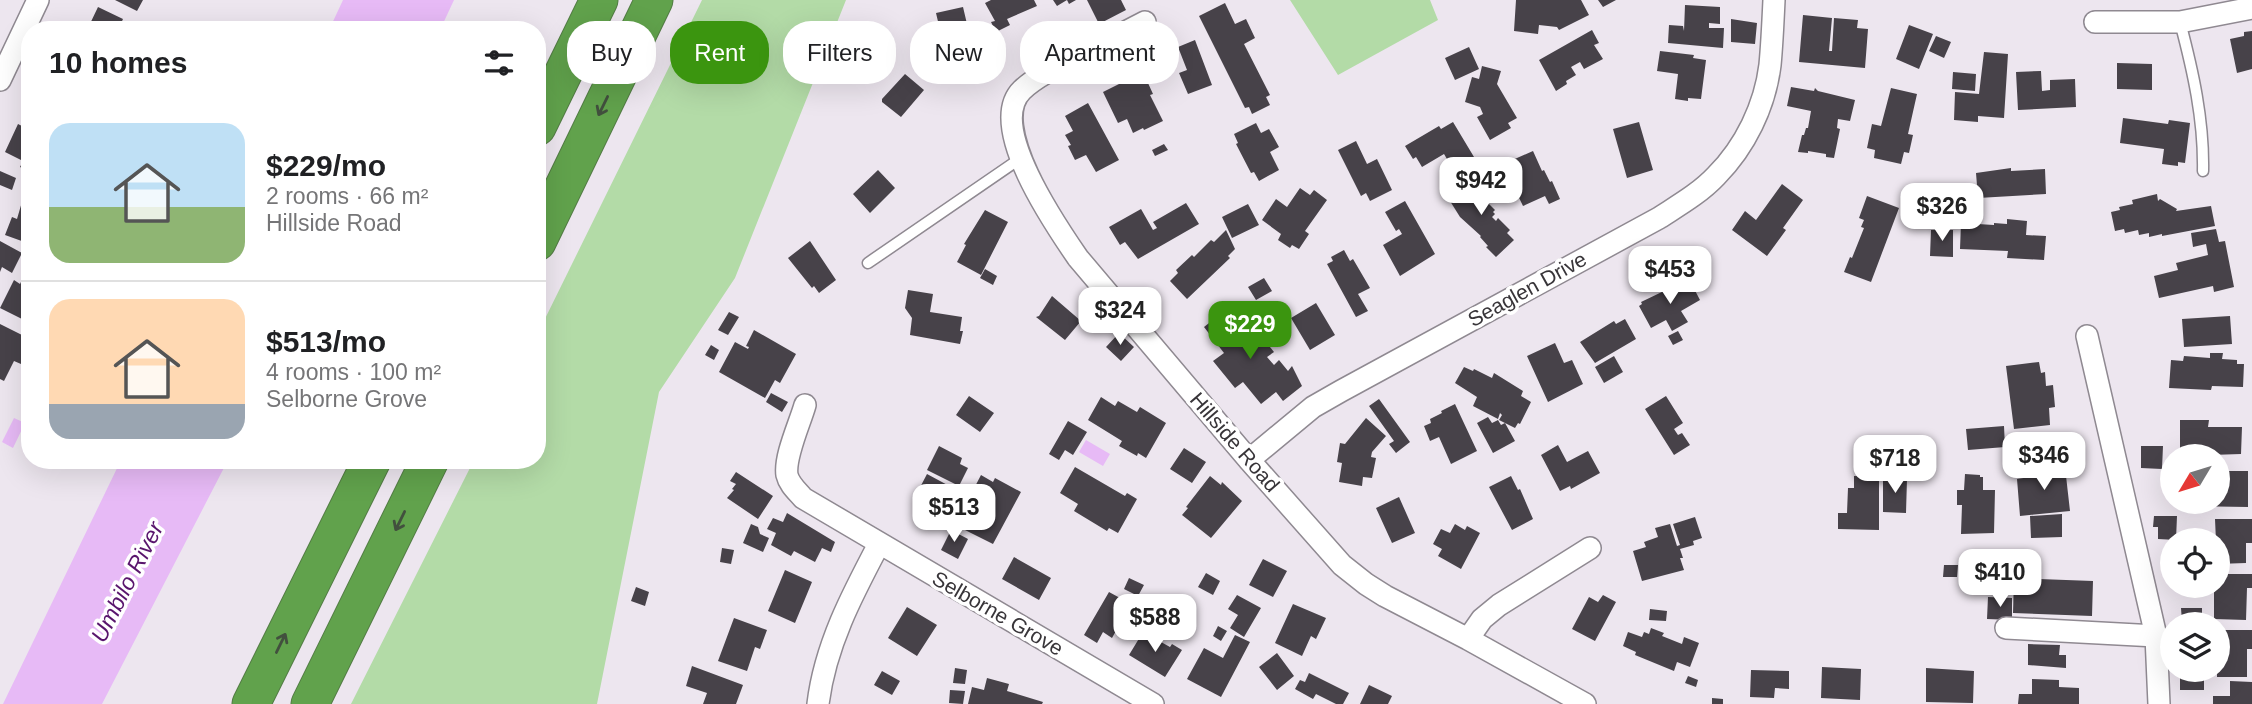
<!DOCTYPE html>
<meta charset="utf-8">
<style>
body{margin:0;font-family:Helvetica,sans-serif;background:#f2f2f2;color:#202124;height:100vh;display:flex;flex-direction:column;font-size:26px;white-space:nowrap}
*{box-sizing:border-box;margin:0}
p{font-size:23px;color:#757577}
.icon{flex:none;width:38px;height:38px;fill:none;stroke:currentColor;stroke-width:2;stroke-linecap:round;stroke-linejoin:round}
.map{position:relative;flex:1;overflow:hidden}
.details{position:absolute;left:21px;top:21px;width:525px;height:448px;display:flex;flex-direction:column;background:#fff;border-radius:28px;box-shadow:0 7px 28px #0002}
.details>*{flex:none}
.top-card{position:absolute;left:567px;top:21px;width:665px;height:63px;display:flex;gap:14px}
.needle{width:46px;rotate:232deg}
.tools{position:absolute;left:2160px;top:444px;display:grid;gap:14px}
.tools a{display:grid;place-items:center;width:70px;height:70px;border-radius:50%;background:#fff;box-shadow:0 7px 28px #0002;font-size:35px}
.price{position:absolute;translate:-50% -60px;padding:0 16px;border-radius:14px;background:#fff;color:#222;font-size:23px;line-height:46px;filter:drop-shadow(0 2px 4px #0008)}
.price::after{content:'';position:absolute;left:50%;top:42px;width:21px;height:16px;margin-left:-10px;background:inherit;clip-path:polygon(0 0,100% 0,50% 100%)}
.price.current{background:#3b950f;color:#fff}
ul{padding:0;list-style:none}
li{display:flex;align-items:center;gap:21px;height:175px;padding:0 28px}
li+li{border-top:2px solid #e0e0e0}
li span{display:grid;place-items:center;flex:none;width:196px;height:140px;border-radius:21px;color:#555}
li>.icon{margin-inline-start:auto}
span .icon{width:84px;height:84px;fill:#fffc;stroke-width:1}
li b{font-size:30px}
h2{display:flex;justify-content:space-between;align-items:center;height:84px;padding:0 28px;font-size:30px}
.tag{padding:0 24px;border-radius:28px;background:#fff;box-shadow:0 7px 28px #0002;font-size:24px;line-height:63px}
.tag.current{background:#3b950f;color:#fff}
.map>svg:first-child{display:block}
.green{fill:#b3dba7}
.water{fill:#e7baf6}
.building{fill:#474249}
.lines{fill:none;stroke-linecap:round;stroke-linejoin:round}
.lane-casing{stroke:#8f8991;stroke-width:13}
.street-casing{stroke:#8f8991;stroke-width:24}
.highway-casing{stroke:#537c45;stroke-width:39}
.lane{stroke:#fff;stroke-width:10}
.street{stroke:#fff;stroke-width:21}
.highway{stroke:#61a24c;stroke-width:37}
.oneway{stroke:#42503e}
.labels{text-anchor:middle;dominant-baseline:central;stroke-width:7;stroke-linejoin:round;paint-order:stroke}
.street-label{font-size:21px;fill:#383539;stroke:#fff}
.water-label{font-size:23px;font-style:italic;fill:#59156d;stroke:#fff}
</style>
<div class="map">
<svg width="2252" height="704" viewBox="0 0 2252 704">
<rect width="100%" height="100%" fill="#ede6ef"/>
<path class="green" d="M702 0H846L735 278 659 392 597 704H351L474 460H537V335Z
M1290 0H1430L1438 20 1338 75Z"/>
<path class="water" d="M343 0H454L440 30H329Z
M14 418 25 423 13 448 2 442Z
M1086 440 1110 454 1103 466 1079 452Z
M121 460H228L102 704H3Z"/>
<path class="building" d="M115 0H143L137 11Z
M991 0H1034L1037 6 1007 19 1010 25 996 32 991 22 995 21 985 3Z
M1053 0H1076L1069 4 1067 0 1057 6Z
M1087 0H1121L1126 10 1099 24Z
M1516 0H1581L1589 15 1559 30 1557 27 1539 25 1538 34 1514 31Z
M1598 0H1616L1603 7Z
M1225 3 1235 24 1246 19 1255 38 1244 44 1270 95 1266 97 1270 105 1252 114 1249 107 1245 108 1199 16Z
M1685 5 1720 7V24L1709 23V28H1724L1723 48 1668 43 1669 25 1683 26 1684 31Z
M98 7 123 19 118 30H87Z
M963 7 971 41 944 47 936 13Z
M1803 15 1832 18 1829 51H1832L1834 18 1858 20 1857 28 1868 29 1865 68 1799 62Z
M1731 19 1757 23 1755 44 1731 42Z
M1909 25 1933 34 1919 69 1896 59Z
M1592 30 1599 43 1594 45 1603 59 1584 69 1580 62 1571 67 1576 75 1566 81 1567 84 1556 91 1539 60Z
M2252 31V69L2237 73 2230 39 2244 36V32Z
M1936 36 1951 42 1944 58 1929 51Z
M1195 40 1212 85 1188 94 1179 73 1187 70 1178 47Z
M1469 47 1479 69 1455 80 1445 58Z
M1660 51 1694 55 1693 58 1706 60 1701 99 1688 98V101L1675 99 1678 74 1657 71Z
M1984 52 2008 54 2004 118 1978 116V122L1954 120 1955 92 1979 94Z
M2117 63 2152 64V90L2117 89Z
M1482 66 1501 71 1497 84 1517 118 1508 123 1511 128 1490 140 1477 117 1483 114 1480 107 1465 102 1472 77 1479 79Z
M2041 71 2042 91 2050 90V80L2075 79 2076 107 2018 110 2016 72Z
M1143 72 1153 94 1150 95 1163 121 1144 130 1143 128 1133 133 1127 119 1118 123 1103 92Z
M1953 72 1976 74 1975 91 1952 89Z
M905 74 924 90 901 117 882 102V99Z
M1791 87 1814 91 1815 88 1818 91 1855 100 1850 121 1838 119 1837 128 1840 129 1834 158 1826 157V154L1808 151V153L1798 152 1802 135H1804L1806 128H1808L1811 111 1787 106Z
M1891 88 1917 94 1908 134 1913 135 1909 153 1904 152 1901 164 1874 158 1875 150 1867 148 1872 124 1881 126Z
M1088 103 1119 160 1096 172 1086 155 1075 160 1068 146 1071 145 1065 135 1073 131 1065 116Z
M2123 118 2168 124 2169 120 2190 123 2185 163 2178 162V166L2162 164 2164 149 2120 143Z
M1453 122 1474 157 1453 169 1444 154 1422 167 1416 157 1413 159 1405 146 1439 126 1441 129Z
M1639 122 1653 170 1627 178 1613 129Z
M1256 123 1261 133 1269 129 1279 147 1270 152 1279 170 1259 181 1254 172 1251 173 1236 144 1238 143 1234 134Z
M18 124 30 130V172L20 167 23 161 5 152Z
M1356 141 1367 164 1377 159 1392 190 1370 201 1366 193 1361 196 1338 150Z
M1164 144 1168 150 1155 156 1152 150Z
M1533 151 1542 171 1544 170 1550 182 1552 181 1560 199 1549 204 1545 196 1523 206 1508 175 1513 173 1508 162Z
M2011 168V171L2045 169 2046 194 1978 198 1976 173Z
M878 170 895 188 870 213 853 194Z
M0 171 16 178 12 190 0 185Z
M1462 180 1473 193 1482 185 1493 197 1487 202 1495 210 1493 212 1495 214 1492 217 1496 221 1498 218 1510 230 1507 233 1514 240 1496 257 1486 247 1488 246 1480 237 1481 236 1460 217 1450 201 1455 197 1450 192Z
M1782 184 1803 200 1783 228 1786 230 1767 256 1732 230 1745 211 1756 220Z
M1300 188 1310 195 1314 190 1327 200 1305 231 1309 234 1299 249 1292 245 1290 248 1278 240 1281 234 1262 220 1276 199 1287 207Z
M2157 194 2158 201 2160 199 2177 209 2176 211 2211 206 2215 226 2162 236V234L2149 237V233L2139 235 2138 230 2125 233 2124 229 2115 231 2111 212 2120 210 2119 207 2133 204 2132 200Z
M24 195 30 197V244L5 235 12 217 17 219Z
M1867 196 1899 208 1871 282 1844 272 1850 257 1852 258 1864 228 1861 227 1864 220 1859 218Z
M1405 201 1435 254 1400 276 1383 245 1402 234 1399 229 1396 231 1385 212Z
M1186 203 1199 224 1138 259 1125 242 1120 245 1109 227 1141 209 1153 230 1157 228 1153 222Z
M1248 204 1259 225 1232 238 1222 217Z
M985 210 1008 222 981 275 957 262 966 245 964 244Z
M2007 219 2027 221 2026 235 2046 236 2044 260 2007 258 2008 251 1960 249 1961 223 1994 225V223L2007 224Z
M2216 229 2219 242 2225 241 2234 287 2214 292 2213 286 2159 298 2154 276 2178 270 2176 263 2208 255 2206 244 2193 247 2191 233Z
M1226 230 1235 249 1228 256 1230 258 1187 299 1170 281 1178 273 1176 270 1192 255 1194 257 1211 240 1214 242Z
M1931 230H1953V257L1930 256Z
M0 241 22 253 12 273 2 267 0 272Z
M810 241 836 280 819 293 814 286 812 288 788 258Z
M1344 250 1350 261 1353 259 1370 288 1358 294 1368 311 1356 317 1327 264 1333 261 1331 257Z
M30 263V323L0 308 14 280 20 284Z
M985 269 997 276 993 285 980 278Z
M1264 278 1272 291 1256 300 1248 287Z
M1689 279 1700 300 1681 311 1688 322 1672 331 1666 320 1651 328 1639 306 1642 304 1641 302Z
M908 290 933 294 930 312 962 317 960 331H963L960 344 910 335 912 318 905 308Z
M1052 296 1081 321 1065 340 1036 317 1039 316Z
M1316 303 1335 335 1310 350 1291 318Z
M1228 308 1260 347 1266 342 1274 352 1267 357 1274 365 1279 360 1288 371 1292 366 1302 386 1283 401 1276 392 1261 404 1243 382 1235 388 1213 361 1224 353 1204 327Z
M729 312 739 317 728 335 718 330Z
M2230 316 2232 344 2184 347 2182 319Z
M1625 319 1636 339 1595 363 1580 342 1614 321 1616 324Z
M0 324 30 339V346L21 364 14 361 4 381 0 379Z
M754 330 796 354 780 383 775 380 765 398 719 372 735 342 748 349 749 347 746 346Z
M1678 331 1683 340 1673 345 1668 336Z
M1119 333 1134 347 1121 361 1106 347Z
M1555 343 1564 363 1572 360 1583 384 1548 402 1527 356Z
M711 345 719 350 714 360 705 355Z
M2210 353H2223L2222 359 2237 360V364H2244L2243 387 2212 386 2211 390 2169 388 2171 360 2183 361 2184 356 2210 358Z
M1614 356 1623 372 1604 383 1595 367Z
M2039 362 2041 373 2045 372 2046 386 2053 385 2055 407 2049 408 2050 425 2014 429 2006 366Z
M1464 367 1473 371 1474 369 1492 378 1494 373 1523 391 1521 396 1531 402 1520 424 1518 423 1515 428 1499 420 1502 415 1500 413 1498 419 1473 406 1477 397 1455 383Z
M771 393 788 402 782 412 766 402Z
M969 396 994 413 980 432 956 415Z
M1666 396 1683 423 1674 429 1678 435 1682 433 1690 445 1674 455 1645 409Z
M1101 397 1115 406 1118 401 1137 412 1140 407 1166 423 1146 458 1138 453 1137 456 1119 446 1122 441 1088 420Z
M1379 399 1410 442 1396 453 1389 444 1394 441 1369 406Z
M1455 404 1477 451 1451 464 1439 437 1430 441 1424 426 1431 423 1430 419 1442 413 1441 411Z
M1488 417 1492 423 1498 420 1501 425 1505 423 1515 441 1493 453 1477 423Z
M1366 418 1386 436 1372 452 1371 457 1376 458 1372 478 1363 477 1362 486 1339 482 1342 463 1337 462 1340 443 1345 444Z
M2180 420H2209L2208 427H2242L2241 454 2180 456Z
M1068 421 1087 432 1073 455 1065 450 1059 460 1049 454Z
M2004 426 2005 447 1968 450 1966 429Z
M1558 445 1567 462 1588 451 1600 473 1571 489 1570 486 1560 491 1541 455Z
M939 446 962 458 960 464 968 468 959 486 927 470Z
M2141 446H2163L2162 469 2141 468Z
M1184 448 1206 462 1192 483 1170 469Z
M1075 467 1125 496 1127 493 1137 499 1118 533 1109 528 1107 531 1074 511 1078 504 1060 493Z
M2065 467 2070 511 2020 516 2017 479 2030 477 2029 470Z
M2217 471H2248V507L2186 506 2187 502H2217Z
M736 472 773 496 758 519 727 498 734 490 732 489 736 484 730 481Z
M927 474 953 488 936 522 920 513 925 505 914 499Z
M1965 474 1980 475V477H1983V490H1995L1994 533 1961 534 1962 505H1957V490H1964Z
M981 475 993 482 995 478 1021 492 993 544 955 525Z
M1210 476 1221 485 1222 482 1242 501 1211 538 1182 515 1188 508 1186 507Z
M1511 476 1518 490 1520 489 1533 519 1512 530 1489 487Z
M1854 476 1879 477V530L1838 529V513H1847L1848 488H1854Z
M1883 476 1907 479 1906 513 1883 512Z
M1399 497 1415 533 1392 543 1376 508Z
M787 513 835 542 831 552 822 548 815 562 794 551 791 556 771 545 776 533 767 529 773 518 783 522Z
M2062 514V537L2031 538 2030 516Z
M2154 516H2177L2176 540 2158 539V527H2153Z
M1695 517 1702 538 1693 541 1694 545 1680 549 1683 558H1680L1684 570 1642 581 1633 551 1646 547 1644 542 1658 537 1655 528 1670 524 1677 546 1680 545 1673 524Z
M2215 519H2252V543H2246V563L2217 564Z
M751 524 758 527 760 534 769 538 763 552 743 543Z
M1455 524 1465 530 1467 526 1480 533 1461 569 1438 556 1442 549 1433 544 1441 529 1450 533Z
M951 530 968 539 958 559 941 550Z
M722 548 734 550 731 564 720 562Z
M1014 557 1051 578 1039 600 1002 579Z
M1263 559 1287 571 1273 597 1249 585Z
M1944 565H1958L1957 577H1943Z
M785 570 812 582 795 623 768 611Z
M1206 573 1220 581 1213 595 1198 587Z
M2220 574H2252V588H2247L2246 620 2214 619V586L2220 585Z
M1129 578 1144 585 1138 596 1124 589Z
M2014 578 2093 581 2092 616 2013 613Z
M636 587 649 592 645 606 631 601Z
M1109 592 1131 604 1112 638 1103 632 1097 643 1084 635Z
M1237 595 1261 608 1244 637 1230 628 1238 615 1228 609Z
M1603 595 1616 602 1595 641 1572 629 1589 597 1598 602Z
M1988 597 2012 598V620L1987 619Z
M1293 604 1326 618 1316 639 1311 636 1302 656 1275 643Z
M907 607 937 625 917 656 888 638Z
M2181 608H2202V622H2182Z
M1650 609 1667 611 1666 621 1649 620Z
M734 618 767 630 760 649 755 647 747 671 718 661Z
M1218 626 1227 631 1221 641 1213 636Z
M1651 628 1664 633 1662 636 1682 644 1684 637 1699 643 1690 667 1677 662 1674 671 1635 655 1636 652 1623 646 1628 632 1642 637 1644 632 1649 634Z
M2217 630H2252V649H2247V677H2217Z
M1143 632 1170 647 1172 644 1182 650 1165 677 1129 655Z
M1235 635 1250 642 1221 697 1187 679 1204 648 1223 658Z
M2028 644 2060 645 2059 655H2066V668L2028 665Z
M1277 653 1294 676 1277 690 1259 667Z
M692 666 743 685 736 704H703L707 693 686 686Z
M1822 667 1861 669 1860 700 1821 698Z
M955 668 967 670 965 684 953 683Z
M1926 668 1974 671 1973 703 1926 702Z
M1751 670 1789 671V689L1775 688 1774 698 1750 697Z
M2180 670H2204V690H2180Z
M882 671 900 681 892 695 874 685Z
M1309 673 1349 693 1343 704H1336L1316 694 1313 699 1295 689 1300 680 1305 682Z
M1688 676 1698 680 1696 687 1685 683Z
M987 678 1009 684 1007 691 1043 702 1042 704H968L972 687 984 690Z
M2032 679 2059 680V687L2079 688V704H2018L2019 694H2032Z
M2230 681 2252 682V704H2213V696H2230Z
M1369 685 1392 696 1388 704H1360Z
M950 690 965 691 963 704 949 703Z
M1712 698 1723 699V704H1712Z"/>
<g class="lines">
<defs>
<path id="lane" d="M2180 22C2193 71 2204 120 2203 171
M868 263 1021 158"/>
<path id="street" d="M1145 22C1122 34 1100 45 1078 57 1059 66 1038 75 1022 90 986 125 1056 226 1078 258L1249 460 1342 565 1366 584 1385 596 1468 639 1585 704
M2095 22H2180L2252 8
M0 80 38 0
M2087 336 2156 636 2159 704
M805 405C800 423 784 457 787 475 789 484 797 491 803 498L1153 704
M1249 460 1313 407 1341 391 1659 218C1679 205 1700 193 1716 176 1745 147 1765 106 1770 65 1772 44 1773 22 1774 0
M2006 628 2156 636
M1468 639 1482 619 1499 605 1590 548
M818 704C825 646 852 595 879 544"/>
<path id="highway" d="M537 127 599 0
M537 242 654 0
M251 704 372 460
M310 704 430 460"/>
</defs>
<use href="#lane" class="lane-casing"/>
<use href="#street" class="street-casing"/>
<use href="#highway" class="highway-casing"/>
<use href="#lane" class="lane"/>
<use href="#street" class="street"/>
<use href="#highway" class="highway"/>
</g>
<defs><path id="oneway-shaft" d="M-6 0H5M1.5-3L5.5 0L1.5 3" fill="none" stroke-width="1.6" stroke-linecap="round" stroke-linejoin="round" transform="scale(1.75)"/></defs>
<g class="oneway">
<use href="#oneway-shaft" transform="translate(603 106) rotate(116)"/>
<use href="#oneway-shaft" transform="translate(400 521) rotate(116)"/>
<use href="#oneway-shaft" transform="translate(281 643) rotate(-64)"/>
</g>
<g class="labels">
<g class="street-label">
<text transform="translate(1527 289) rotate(-29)">Seaglen Drive</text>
<text transform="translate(1235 442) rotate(49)">Hillside Road</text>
<text transform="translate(998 613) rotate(30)">Selborne Grove</text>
</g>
<g class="water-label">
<text transform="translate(127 582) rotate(-63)">Umbilo River</text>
</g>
</g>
</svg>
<div class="tools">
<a><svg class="needle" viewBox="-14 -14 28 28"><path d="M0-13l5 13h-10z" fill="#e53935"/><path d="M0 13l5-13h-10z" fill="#757577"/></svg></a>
<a><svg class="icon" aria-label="locate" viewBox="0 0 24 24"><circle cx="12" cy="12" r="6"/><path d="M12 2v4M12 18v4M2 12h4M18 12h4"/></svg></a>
<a><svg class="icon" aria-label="layers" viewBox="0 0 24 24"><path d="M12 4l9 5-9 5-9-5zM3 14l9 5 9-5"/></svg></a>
</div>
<b class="price" style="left:1481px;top:217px">$942</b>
<b class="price" style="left:1942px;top:243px">$326</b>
<b class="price" style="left:1670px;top:306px">$453</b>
<b class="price" style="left:1120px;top:347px">$324</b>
<b class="price current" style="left:1250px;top:361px">$229</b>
<b class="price" style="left:2044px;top:492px">$346</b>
<b class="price" style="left:1895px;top:495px">$718</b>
<b class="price" style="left:954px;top:544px">$513</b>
<b class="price" style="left:2000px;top:609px">$410</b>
<b class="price" style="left:1155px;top:654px">$588</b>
<div class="top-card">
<a class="tag">Buy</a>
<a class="tag current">Rent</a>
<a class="tag">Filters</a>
<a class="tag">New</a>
<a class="tag">Apartment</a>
</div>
<section class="details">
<h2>10 homes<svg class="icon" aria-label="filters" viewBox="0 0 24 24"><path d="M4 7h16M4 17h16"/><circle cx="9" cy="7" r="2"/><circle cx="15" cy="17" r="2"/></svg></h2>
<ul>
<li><span style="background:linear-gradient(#bfe0f5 60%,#8fb573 0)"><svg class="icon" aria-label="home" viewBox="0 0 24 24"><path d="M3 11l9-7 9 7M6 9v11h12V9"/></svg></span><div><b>$229/mo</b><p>2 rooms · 66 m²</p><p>Hillside Road</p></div></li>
<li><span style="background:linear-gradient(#ffd9b3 75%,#9aa5b1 0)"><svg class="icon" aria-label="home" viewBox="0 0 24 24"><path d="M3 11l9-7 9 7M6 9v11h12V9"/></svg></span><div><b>$513/mo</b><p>4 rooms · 100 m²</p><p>Selborne Grove</p></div></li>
</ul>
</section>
</div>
